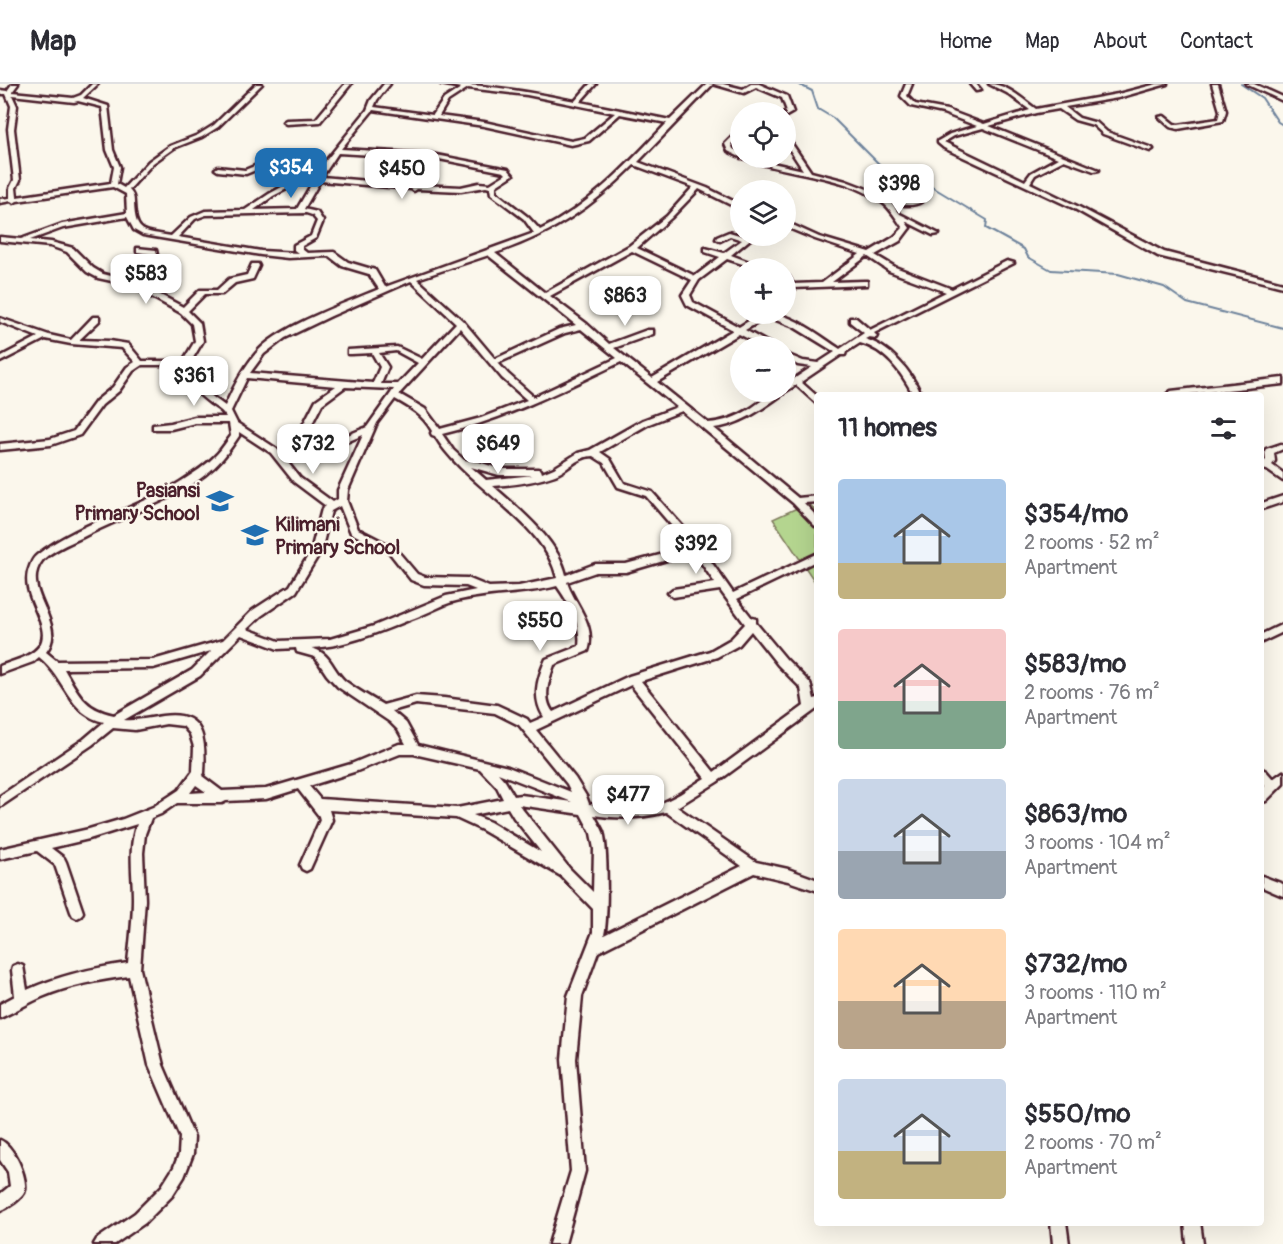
<!DOCTYPE html>
<meta charset="utf-8">
<style>
body{margin:0;font-family:Pangolin,sans-serif;background:#f7f7f7;color:#2b2b33;height:100vh;display:flex;flex-direction:column;font-size:22px;white-space:nowrap}
*{box-sizing:border-box;margin:0}
p{font-size:20px;color:#7c7c81}
.icon{flex:none;width:33px;height:33px;fill:none;stroke:currentColor;stroke-width:2;stroke-linecap:round;stroke-linejoin:round}
.map{position:relative;flex:1;overflow:hidden}
.sheet{position:absolute;left:814px;top:308px;width:450px;height:834px;display:flex;flex-direction:column;background:#fff;border-radius:6px;box-shadow:0 6px 24px #0002}
.sheet>*{flex:none}
.fabs{position:absolute;left:730px;top:18px;display:grid;gap:12px}
.fabs a{display:grid;place-items:center;width:66px;height:66px;border-radius:50%;background:#fff;box-shadow:0 6px 24px #0002;font-size:30px}
.price{position:absolute;translate:-50% -51px;padding:0 14px;border-radius:12px;background:#fff;color:#222;font-size:20px;line-height:39px;filter:drop-shadow(0 2px 3px #0008)}
.price::after{content:'';position:absolute;left:50%;top:36px;width:18px;height:14px;margin-left:-9px;background:inherit;clip-path:polygon(0 0,100% 0,50% 100%)}
.price.active{background:#1f6fb2;color:#fff}
ul{padding:0;list-style:none}
li{display:flex;align-items:center;gap:18px;height:150px;padding:0 24px}
li span{display:grid;place-items:center;flex:none;width:168px;height:120px;border-radius:6px;color:#555}
li>.icon{margin-inline-start:auto}
span .icon{width:72px;height:72px;fill:#fffc;stroke-width:1}
li b{font-size:26px}
h2{display:flex;justify-content:space-between;align-items:center;height:72px;padding:0 24px;font-size:26px}
header{display:flex;align-items:center;gap:36px;box-sizing:border-box;height:84px;padding:0 30px;background:#fff;border-bottom:2px solid #e1e1e2}
header strong{font-size:28px}
nav{display:flex;gap:33px;margin-inline-start:auto;font-size:21px}
.map>svg:first-child{display:block}
.green{fill:#b4d58f;stroke:#7f7a5d;stroke-width:1.5}
.lines{fill:none;stroke-linecap:round;stroke-linejoin:round}
.stream{stroke:#6d829b;stroke-width:2}
.minor-casing{stroke:#4a1f2b;stroke-width:5}
.minor{fill:#fbf7ec;fill-rule:evenodd}
.labels{text-anchor:middle;dominant-baseline:central;stroke-width:4.5;stroke-linejoin:round;paint-order:stroke}
.poi-label{font-size:20px;font-weight:bold;fill:#4a1f2b;stroke:#fbf7ec;text-anchor:end}
</style>
<header>
<strong>Map</strong>
<nav><a>Home</a><a>Map</a><a>About</a><a>Contact</a></nav>
</header>
<div class="map">
<svg width="1283" height="1160" viewBox="0 0 1283 1160">
<rect width="100%" height="100%" fill="#fbf7ec"/>
<filter id="ink" filterUnits="userSpaceOnUse"><feTurbulence type="fractalNoise" baseFrequency=".0167" numOctaves="2"/><feDisplacementMap in="SourceGraphic" scale="12" xChannelSelector="R" yChannelSelector="G"/><feConvolveMatrix kernelMatrix="1 2 1 2 8 2 1 2 1" color-interpolation-filters="sRGB"/></filter>
<g filter="url(#ink)">
<path class="green" d="M808 419 817 427V501L773 435Z"/>
<g class="lines">
<path class="stream" d="M798 0 812 7 818 25 833 34 890 91 919 95 987 136 986 144 1024 165 1028 173 1051 186 1118 190 1164 203 1187 219 1283 244
M1241 0 1262 14 1278 38 1283 41"/>
<defs>
<path id="minor" d="M12 0H18L12 8 73 14 81 11 92 0H98L83 14 108 22 113 66 120 83 117 100 124 104 149 77 170 62 198 51 214 41 256 0H262L218 43 202 53 174 64 153 79 129 106C133 110 134 113 134 119 135 151 145 147 171 152L191 133 205 127 245 126 269 110 320 82 275 78 246 90 218 87 215 85 218 83 245 86 274 74 324 79 367 26 371 16 384 0H390L377 16 374 23 433 31 444 15 461 4 441 0C486 0 530 8 575 17L590 0H596L580 18 670 36 707 0H713L638 78 707 104 741 121V126L699 105 671 134 637 164 695 192 720 173 705 168V164L724 169 742 156 730 152 720 157 716 155 717 153 729 148 746 153 754 152 731 171 765 184H755L727 175 699 196 690 211 693 218 739 243C746 239 756 231 764 230 787 225 822 253 840 265L864 249 850 238V234H856L870 246 946 208 889 187 867 172 832 198 864 197H867V201L793 204 789 212H786V193H789L793 200 822 199 860 170 815 155 786 143V138L819 153 869 168 894 153 903 144C897 136 891 125 883 119 840 86 773 92 728 67L725 60 741 44V50L731 60 733 65 741 69V74H751L803 86 786 60V53L788 54 811 88 846 97 875 108 882 112 901 117H920L921 118C913 123 901 121 891 118L900 130 939 150 933 151 905 137 910 144 909 145 900 157 875 171 895 183 952 205 1007 177 1014 179 874 249 877 252 876 254 869 253 865 255C891 263 911 287 921 310H913C901 288 886 266 860 259L846 268 845 271H841L801 298 818 313V321L796 301 786 307V300L812 283 798 281 786 275V270L803 277 818 279 835 268 794 243 768 233 745 246 770 260 771 262H762L739 250 657 298 708 339C724 338 737 333 750 325 761 318 770 308 784 308L783 310C762 325 741 341 714 344L798 414 818 412V418L804 419 818 434V443L815 442 793 419 682 327 649 340 600 368 610 375 624 399 652 408 700 462 733 509 818 469V476L737 515 752 534 756 535V539L786 575 810 599 814 615 818 614V624L717 698 677 723 756 778 788 785 818 796V807L788 797 754 789 598 868 582 912 576 975 585 1087 565 1160H549L571 1087 562 975 568 912 593 848V825L561 792 482 746 456 734 329 726 332 736 310 785 306 787 302 785 300 781 320 736 319 732 298 705 266 715 226 717 222 719H177L161 730 151 734 145 750 143 769 145 816 140 885 163 981 194 1053 193 1070 184 1093 172 1112 145 1139 115 1160H94L97 1155 135 1129 162 1102 174 1083 179 1070 180 1053 149 981 129 892C99 896 70 901 42 913 28 919 14 928 0 934V920L15 912 12 886 13 882 18 880 23 882 27 906C60 891 93 884 128 879 130 858 133 836 133 814 133 789 128 764 137 740L89 755 51 764 64 774 66 778 83 828 81 832 77 834 73 832 71 828 55 781 37 767 0 775V765L89 745 123 735 153 723 179 706 193 687 194 663 190 650 183 642 166 640 135 646 113 644 92 661 0 723V712L84 655 104 638C69 631 65 593 39 573L33 578 0 590V582C13 577 32 573 40 561 53 540 17 511 30 482 32 477 33 474 37 471 80 438 135 426 180 398 193 390 207 381 217 370 222 365 226 358 231 352L229 339H195L171 345H153V341L171 339 195 333H226C223 327 217 324 211 320 198 310 185 299 182 281H142L133 287 119 307 102 321 80 351 51 361 0 366V360L50 355 74 347 96 317 113 303 127 283 135 278 122 264 71 260 45 255 0 278V273L38 253 0 238V234L49 251 71 256 93 233H99V237L79 256 110 257 128 260 142 277H183L195 257 192 240 181 229 130 201 98 194 87 188 67 168 50 162 0 157V153L21 155 62 140 127 129 126 110 113 103 17 117 14 119 11 117 0 119V115L10 114V104L14 96 8 45 11 22 6 10H0V6L7 7ZM468 4 527 11 615 29 585 54 571 57 484 38 439 32 448 17ZM12 11 74 18 78 17 102 23 107 66 114 83 111 99 17 113 16 104 20 96 14 45 17 22ZM373 26 484 42 571 61 589 57 620 30 667 39C628 80 591 121 540 146L528 133 496 108V102L513 91 508 85 431 70 341 65ZM338 69 427 74 424 86 414 101 322 93ZM434 74 504 88 506 90 490 100 479 99 461 103 420 101 430 86ZM634 81 693 103 667 132 629 162 545 209 495 169C554 149 591 124 634 81ZM318 89 297 125 254 126 273 112ZM320 97 411 105 414 107 417 105 461 107 486 103 490 104 491 110 524 135 534 149 385 203 375 186 348 178 334 168 307 169 302 165V162L316 154 323 137 317 128 304 125ZM306 129 312 131 317 137 311 152 294 161V166L298 169 261 167 178 153 195 135 206 131ZM127 133 134 146 143 151 261 171 288 174 329 172 342 182 369 190 379 205C346 219 283 241 259 266 244 282 234 302 225 322 209 310 194 300 190 279L203 257 200 239 188 227 205 210H222L235 199 253 195 259 182 258 180H252L247 191 229 195 217 206H200L183 223 138 199 168 183 158 176 156 166 137 164V168L150 170 151 177 159 183 131 197 103 190 93 184 73 164 51 158 30 156 63 144ZM632 167 692 196 682 211 687 221 733 246 652 294 614 264 653 250V246H647L609 260 587 240 550 212ZM489 171V172L576 241 559 245 495 275 463 237 417 195ZM411 197 456 239 422 275 397 263 348 266V270H351L372 269 380 283 373 299 250 289 264 270 285 254 331 232ZM460 244 502 294 527 316 481 334 440 345 425 325 399 310ZM581 245 617 274 534 313 508 290 498 279 565 249ZM396 267 418 279 398 300H381L388 283 379 269ZM621 278 677 323 643 336 590 366 578 369 554 384 542 389 541 386 538 385H500L479 378 464 376 453 366 442 350C506 335 563 306 621 278ZM247 294 336 302 316 316 289 368 281 370 277 365 237 339 231 327ZM345 303 394 305 367 343 336 356 299 365 322 320ZM395 315C411 324 423 331 432 347L431 349 432 351 435 352C464 402 544 436 557 494L519 502 489 503 467 494 425 493 417 490 395 464 358 445 347 417 348 406 377 339ZM239 348 271 369 294 398 326 422 322 425 311 467 290 502 253 526 223 556 153 576 57 577 46 568C69 539 19 506 42 477 49 468 70 459 81 454 124 431 191 412 223 374 229 367 234 359 239 352ZM363 351 338 406V415L333 418 300 394 285 375 342 360ZM593 372 604 379 618 403 646 412 690 463 626 480H595L566 491C558 456 519 425 493 402 514 401 535 398 555 391 568 386 578 372 593 372ZM471 383 499 391H533L486 396ZM340 422 351 449 389 468 411 496 424 501 466 502 476 506 446 512 374 542 330 555 279 557 247 545 261 532 296 508 321 467 331 427ZM694 468 715 499 673 505 668 509 673 513 720 506 745 540 731 555 710 567 629 592 553 628C542 614 549 596 554 581L588 567C597 541 574 520 567 498L596 488H626ZM557 502C569 519 582 541 579 562L546 575C537 595 532 614 544 633L530 639 527 635 497 621 444 614 416 612 383 621C370 613 357 606 345 597 331 584 331 569 311 564 350 562 386 545 422 531 432 527 442 521 452 518 486 508 522 511 557 502ZM751 547 778 581 801 604 804 622 714 688 641 597 717 573 739 561ZM241 551 278 565 296 564 297 568 315 573 327 591 338 603 390 638 398 646 406 660H399L351 680 266 705 222 707 202 692 204 689C206 656 205 626 162 632 149 634 137 637 124 636L200 592ZM211 567 192 586 114 631C84 625 78 609 64 585L153 584ZM631 601 705 694C692 702 679 712 664 718 647 726 608 723 589 720L586 712 575 694 536 646ZM416 620 495 629 519 641 567 700 571 708 508 683 418 661 406 639 392 627ZM400 670H414L480 685 497 703 503 715 457 724 320 715 309 702 357 687ZM498 689 572 718 521 711 514 712 505 697ZM196 701 206 708 190 709ZM519 721 581 730 591 749 594 765 593 808 569 784ZM508 724 514 734 541 768 490 738 473 731ZM666 728 742 782 604 851C608 837 608 763 603 748 601 743 597 737 594 731 617 735 643 734 666 728Z
M345 0H351L320 38 286 40 283 38 286 36 316 35Z
M713 0H723L743 5 751 0H759L787 12 793 28 786 32V28H784L787 27 782 14 756 3 744 9Z
M906 0H912L907 12 915 20 947 26 984 40 1030 26 1007 9 989 0C1007 0 1022 15 1036 25L1118 10 1157 0H1167L1118 14 1065 23 1079 34 1097 39 1107 48 1152 64 1153 65 1150 67 1103 50 1093 41 1075 36 1059 25 1036 29 989 42 1099 86 1094 87 1064 76 1035 91 1030 99 1077 122 1164 168 1283 199V203L1158 172 1073 124 944 64 938 59V57L950 50 977 42 943 29 911 22 901 12ZM983 44 1058 74 1031 89 1025 97 944 58 954 52Z
M970 0H976L981 6 976 7Z
M1212 0H1218L1226 27 1223 37 1178 45 1170 43 1159 33 1164 32 1174 40 1178 41 1218 35 1220 27Z
M1246 0H1254L1283 13V17Z
M1283 294V300L1189 310H1167L1171 307Z
M1281 360 1283 361V365L1274 369 1275 377 1272 381 1283 389V397L1267 386 1262 385V379L1266 376 1265 367 1266 365Z
M1283 412V418L1262 425V419Z
M1283 540V548L1262 558V550Z
M1262 685 1266 687 1273 695 1283 688V700L1266 717 1262 718V706L1265 702 1262 698Z
M1262 792 1283 800V812L1262 803Z
M0 1056C13 1061 27 1091 25 1106 24 1114 7 1124 0 1127V1110L10 1102 8 1088 0 1076Z
M1051 1138H1066L1069 1160H1053Z
M1185 1138H1200L1203 1160H1187Z"/>
</defs>
<use href="#minor" class="minor-casing"/>
<use href="#minor" class="minor"/>
</g>
</g>
<defs>
<symbol id="school-bare" viewBox="-9 -9 18 18"><path d="M0-5L7-2L0 1L-7-2ZM-4 1L0 2.5L4 1V4Q0 6-4 4Z" fill="#1f6fb2" stroke="#fbf7ec" stroke-width="2.5" paint-order="stroke"/></symbol>
</defs>
<g fill-rule="evenodd">
<use href="#school-bare" x="201" y="398" width="38" height="38"/>
<use href="#school-bare" x="236" y="432" width="38" height="38"/>
</g>
<g class="labels">
<g class="poi-label">
<text x="200" y="406">Pasiansi<tspan x="200" dy="23">Primary School</tspan></text>
<text x="275" y="440" text-anchor="start">Kilimani<tspan x="275" dy="23">Primary School</tspan></text>
</g>
</g>
</svg>
<div class="fabs">
<a><svg class="icon" aria-label="locate" viewBox="0 0 24 24"><circle cx="12" cy="12" r="6"/><path d="M12 2v4M12 18v4M2 12h4M18 12h4"/></svg></a>
<a><svg class="icon" aria-label="layers" viewBox="0 0 24 24"><path d="M12 4l9 5-9 5-9-5zM3 14l9 5 9-5"/></svg></a>
<a>+</a>
<a>−</a>
</div>
<b class="price active" style="left:291px;top:115px">$354</b>
<b class="price" style="left:402px;top:116px">$450</b>
<b class="price" style="left:899px;top:131px">$398</b>
<b class="price" style="left:146px;top:221px">$583</b>
<b class="price" style="left:625px;top:243px">$863</b>
<b class="price" style="left:194px;top:323px">$361</b>
<b class="price" style="left:313px;top:391px">$732</b>
<b class="price" style="left:498px;top:391px">$649</b>
<b class="price" style="left:696px;top:491px">$392</b>
<b class="price" style="left:540px;top:568px">$550</b>
<b class="price" style="left:628px;top:742px">$477</b>
<section class="sheet">
<h2>11 homes<svg class="icon" aria-label="filters" viewBox="0 0 24 24"><path d="M4 7h16M4 17h16"/><circle cx="9" cy="7" r="2"/><circle cx="15" cy="17" r="2"/></svg></h2>
<ul>
<li><span style="background:linear-gradient(#a9c7e8 70%,#c2b280 0)"><svg class="icon" aria-label="home" viewBox="0 0 24 24"><path d="M3 11l9-7 9 7M6 9v11h12V9"/></svg></span><div><b>$354/mo</b><p>2 rooms · 52 m²</p><p>Apartment</p></div></li>
<li><span style="background:linear-gradient(#f6c9c9 60%,#7fa58c 0)"><svg class="icon" aria-label="home" viewBox="0 0 24 24"><path d="M3 11l9-7 9 7M6 9v11h12V9"/></svg></span><div><b>$583/mo</b><p>2 rooms · 76 m²</p><p>Apartment</p></div></li>
<li><span style="background:linear-gradient(#c9d6e8 60%,#9aa5b1 0)"><svg class="icon" aria-label="home" viewBox="0 0 24 24"><path d="M3 11l9-7 9 7M6 9v11h12V9"/></svg></span><div><b>$863/mo</b><p>3 rooms · 104 m²</p><p>Apartment</p></div></li>
<li><span style="background:linear-gradient(#ffd9b3 60%,#b9a48a 0)"><svg class="icon" aria-label="home" viewBox="0 0 24 24"><path d="M3 11l9-7 9 7M6 9v11h12V9"/></svg></span><div><b>$732/mo</b><p>3 rooms · 110 m²</p><p>Apartment</p></div></li>
<li><span style="background:linear-gradient(#c9d6e8 60%,#c2b280 0)"><svg class="icon" aria-label="home" viewBox="0 0 24 24"><path d="M3 11l9-7 9 7M6 9v11h12V9"/></svg></span><div><b>$550/mo</b><p>2 rooms · 70 m²</p><p>Apartment</p></div></li>
</ul>
</section>
</div>
